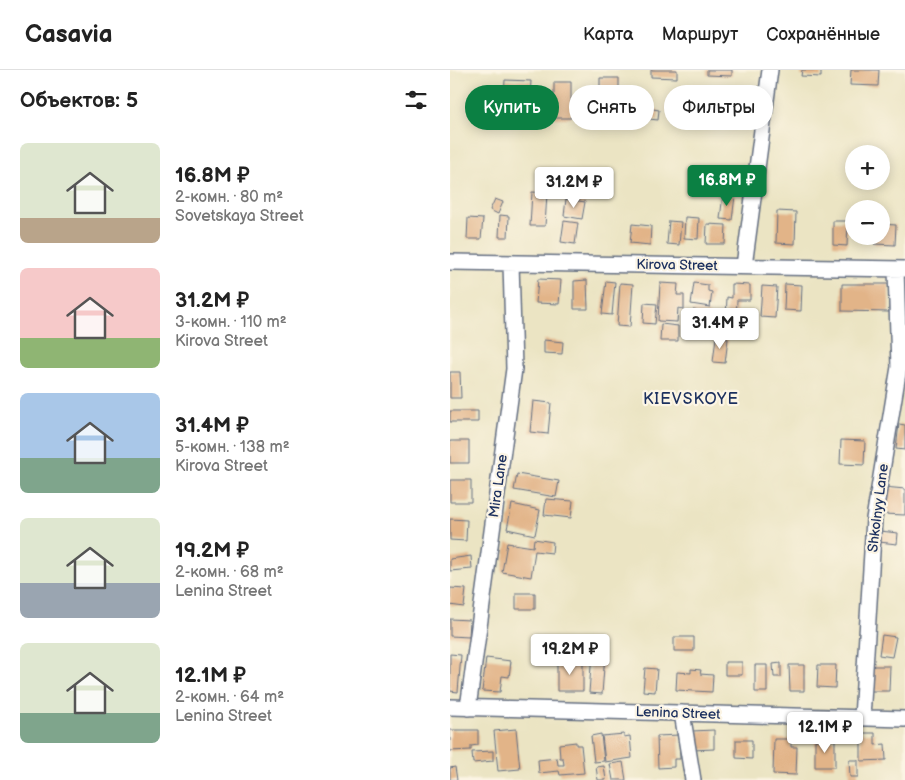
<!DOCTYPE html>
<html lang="ru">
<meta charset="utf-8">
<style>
body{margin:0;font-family:"Balsamiq Sans",sans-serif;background:#f2f2f2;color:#222;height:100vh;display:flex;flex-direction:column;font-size:19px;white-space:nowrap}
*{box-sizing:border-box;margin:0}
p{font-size:16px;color:#767676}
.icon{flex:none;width:28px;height:28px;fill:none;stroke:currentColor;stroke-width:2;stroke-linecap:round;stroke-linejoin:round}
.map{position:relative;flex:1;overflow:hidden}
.sheet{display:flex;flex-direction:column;background:#fff;width:450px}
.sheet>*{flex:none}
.banner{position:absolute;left:15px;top:15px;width:365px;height:45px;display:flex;gap:10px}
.controls{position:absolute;left:395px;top:75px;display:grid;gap:10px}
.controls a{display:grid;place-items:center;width:45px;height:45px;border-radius:50%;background:#fff;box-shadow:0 2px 12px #0003;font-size:25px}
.price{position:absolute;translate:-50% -42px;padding:0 11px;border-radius:5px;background:#fff;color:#222;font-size:16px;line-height:32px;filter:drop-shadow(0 1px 2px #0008)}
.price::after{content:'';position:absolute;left:50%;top:30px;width:15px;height:11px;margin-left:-8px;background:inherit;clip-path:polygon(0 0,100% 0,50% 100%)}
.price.current{background:#0b8043;color:#fff}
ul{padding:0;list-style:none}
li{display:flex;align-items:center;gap:15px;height:125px;padding:0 20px}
li span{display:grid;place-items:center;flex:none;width:140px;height:100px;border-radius:8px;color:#555}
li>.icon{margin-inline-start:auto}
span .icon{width:60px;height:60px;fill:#fffc;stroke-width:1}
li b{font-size:21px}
h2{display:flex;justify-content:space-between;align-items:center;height:60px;padding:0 20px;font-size:21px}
.chip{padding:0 18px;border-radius:22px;background:#fff;box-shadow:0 2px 12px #0003;font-size:18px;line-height:45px}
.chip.current{background:#0b8043;color:#fff}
header{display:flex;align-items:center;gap:30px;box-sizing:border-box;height:70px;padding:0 25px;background:#fff;border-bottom:1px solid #e0e0e0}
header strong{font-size:24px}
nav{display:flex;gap:28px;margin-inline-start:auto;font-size:18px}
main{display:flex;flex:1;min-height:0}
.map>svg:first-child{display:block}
.building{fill:#e2b488}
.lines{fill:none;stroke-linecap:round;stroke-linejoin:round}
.street-casing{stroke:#646e81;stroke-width:18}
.street{stroke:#fff;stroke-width:15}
.labels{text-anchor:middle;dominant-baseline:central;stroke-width:4.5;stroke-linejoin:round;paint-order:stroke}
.street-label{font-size:14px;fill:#1b2f5e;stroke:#fcf5e5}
.quarter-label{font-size:16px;letter-spacing:1px;fill:#1b2f5e;stroke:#fcf5e5}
</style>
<header>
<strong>Casavia</strong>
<nav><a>Карта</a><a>Маршрут</a><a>Сохранённые</a></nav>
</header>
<main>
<section class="sheet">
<h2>Объектов: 5<svg class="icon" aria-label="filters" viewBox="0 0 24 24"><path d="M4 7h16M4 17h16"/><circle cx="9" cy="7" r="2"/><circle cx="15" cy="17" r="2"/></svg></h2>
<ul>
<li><span style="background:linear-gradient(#dfe7d0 75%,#b9a48a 0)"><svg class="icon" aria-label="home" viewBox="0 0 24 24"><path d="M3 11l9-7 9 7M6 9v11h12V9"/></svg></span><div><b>16.8M ₽</b><p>2-комн. · 80 m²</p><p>Sovetskaya Street</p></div></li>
<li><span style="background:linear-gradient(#f6c9c9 70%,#8fb573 0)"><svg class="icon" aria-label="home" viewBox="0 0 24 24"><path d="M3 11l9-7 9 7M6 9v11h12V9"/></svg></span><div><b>31.2M ₽</b><p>3-комн. · 110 m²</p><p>Kirova Street</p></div></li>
<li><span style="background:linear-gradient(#a9c7e8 65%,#7fa58c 0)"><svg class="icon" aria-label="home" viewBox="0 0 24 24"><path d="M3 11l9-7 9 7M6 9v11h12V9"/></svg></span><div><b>31.4M ₽</b><p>5-комн. · 138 m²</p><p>Kirova Street</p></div></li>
<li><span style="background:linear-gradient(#dfe7d0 65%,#9aa5b1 0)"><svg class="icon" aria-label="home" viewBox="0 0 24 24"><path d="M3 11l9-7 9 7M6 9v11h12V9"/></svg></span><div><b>19.2M ₽</b><p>2-комн. · 68 m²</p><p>Lenina Street</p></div></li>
<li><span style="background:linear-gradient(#dfe7d0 70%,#7fa58c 0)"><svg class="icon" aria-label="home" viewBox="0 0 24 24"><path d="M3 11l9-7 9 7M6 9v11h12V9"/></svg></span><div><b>12.1M ₽</b><p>2-комн. · 64 m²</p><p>Lenina Street</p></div></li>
</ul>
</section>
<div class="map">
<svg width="455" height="710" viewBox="0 0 455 710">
<rect width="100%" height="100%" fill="#fcf5e5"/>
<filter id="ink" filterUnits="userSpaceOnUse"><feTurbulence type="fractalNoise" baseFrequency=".02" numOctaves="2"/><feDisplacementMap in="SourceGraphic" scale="10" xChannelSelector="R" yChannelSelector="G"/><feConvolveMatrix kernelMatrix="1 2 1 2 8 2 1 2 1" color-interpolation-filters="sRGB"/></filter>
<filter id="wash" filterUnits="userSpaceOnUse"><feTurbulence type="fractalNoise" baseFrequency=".0096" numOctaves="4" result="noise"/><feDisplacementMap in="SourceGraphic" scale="20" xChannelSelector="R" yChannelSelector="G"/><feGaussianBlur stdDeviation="1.12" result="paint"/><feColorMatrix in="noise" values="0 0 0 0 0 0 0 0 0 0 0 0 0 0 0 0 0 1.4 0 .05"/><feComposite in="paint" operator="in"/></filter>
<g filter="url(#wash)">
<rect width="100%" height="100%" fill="#ebe4c3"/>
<g id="blocks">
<path class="building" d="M201 0H227V8L201 7Z
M257 0H282V6L257 5Z
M352 0H371V7L351 6Z
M401 0H429L428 16 400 15Z
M150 8H169V39H150Z
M55 10 81 11 80 26 54 25Z
M104 12H121V48H104Z
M191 37 209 40 208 50 190 48Z
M82 122 97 123 95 156H80Z
M273 124 285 126 282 150 270 149Z
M45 129 53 132 48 144 40 140Z
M116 129 135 132 132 149 114 146Z
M327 141 346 142 345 174 326 173Z
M50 145 59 146 58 167H49Z
M235 147 249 148 248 169 234 168Z
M18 148 33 149 31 169H17Z
M114 151 128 153 125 174 111 172Z
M219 151 231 152 229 175 217 174Z
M383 151H398L397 176 383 175Z
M182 154 201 156 200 175 180 173Z
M257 154 276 155 275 174H256Z
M431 154 446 155 445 175 424 174 425 166H431Z
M88 209 111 210 109 234 86 233Z
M137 210 138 239H124V211Z
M156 211 165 212 162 245 152 244Z
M170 213 183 214 180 257 167 256Z
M210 213 228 214 227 225H234V239L228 238 227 252 208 251Z
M244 213 258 215V221L262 222 260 237 241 234Z
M282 214 300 215V230H287L286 249H276L277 227 282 228Z
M335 214 352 215 351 241 334 240Z
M392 214H439V242L392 241Z
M312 216 327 217 325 248 310 247Z
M194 233 207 234 205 254 193 253Z
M243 240 259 242 257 256 241 254Z
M211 254 228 256V271H210Z
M266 267 278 269 275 293 263 292Z
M94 270 113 272 112 284 94 283Z
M0 302H10L11 328H0Z
M83 331 101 333 98 364 80 362Z
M0 341H28V352H0Z
M449 354 455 355V380L446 379Z
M391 370 415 371 414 395 390 394Z
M0 371H19V393H0Z
M67 404 109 411 106 427 64 420Z
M0 410H21V432H0Z
M434 417 455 419V445L433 444Z
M96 429 123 431 121 448 94 445Z
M62 434 90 440 85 465 57 459Z
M0 449 17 450 16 471 0 470Z
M430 461 448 463 447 474 429 472Z
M84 469 103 472 102 483 85 481 81 507 52 502 57 473 83 477Z
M21 486 22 499 0 501V489Z
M0 518 16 519 14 537 0 535Z
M66 523H85V539H66Z
M0 549 20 550 19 567 0 566Z
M432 565 446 567 442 587 429 585Z
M224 567H244V581H224Z
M142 583 155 584 152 624 139 623Z
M0 584 11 585 8 622 0 621Z
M36 588 61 591 59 607 52 606 50 622 32 621Z
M107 590H133V621H107Z
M275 592H292V605H275Z
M331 593V607H324L323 594Z
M305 595H317V622H305Z
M339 595H354V621H340Z
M368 595H386L385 618 367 617Z
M421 596H440L439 621H421Z
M195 598 207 599 205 622 193 621Z
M241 599 251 600 250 604 263 605 262 622 226 620 227 602 241 603Z
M66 659 70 699 48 701 44 661Z
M0 660H28V675L21 676V680L0 681Z
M264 660V679L243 680 242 661Z
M411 663H425V675L435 674 436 690 411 691Z
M151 664 154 691 144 692 141 666Z
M174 664V667L180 666 182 688 155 692 152 666Z
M229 665 230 689H224V697L208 698 207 666Z
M324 669H341V677H347L346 705 323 704Z
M286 670H302V689L286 688Z
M365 670H385V697H365Z
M126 672V675H131L134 703 110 705 109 701 89 703 88 690 107 688 108 695H114L113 688H110L109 674Z
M43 681V691L23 693 22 682Z
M399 690H408V707H400Z
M173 692 176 710H163L160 694Z
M154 696 156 710H148L146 697Z
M5 697 7 710H0V698Z"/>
</g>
</g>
<g filter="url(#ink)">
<use href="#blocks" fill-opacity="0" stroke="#646e81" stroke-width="1"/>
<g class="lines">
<defs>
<path id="street" d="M0 192 455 199
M294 196 320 0
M0 637 455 649
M18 638 64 299 61 193
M232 643 243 710
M412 648 424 449 449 297 446 199"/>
</defs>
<use href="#street" class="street-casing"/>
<use href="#street" class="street"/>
</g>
</g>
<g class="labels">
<g class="street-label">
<text transform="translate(227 195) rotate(1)">Kirova Street</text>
<text transform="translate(48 416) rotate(-82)">Mira Lane</text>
<text transform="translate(428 438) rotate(-83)">Shkolnyy Lane</text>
<text transform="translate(228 643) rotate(2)">Lenina Street</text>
</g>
<g class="quarter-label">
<text x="241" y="329">KIEVSKOYE</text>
</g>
</g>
</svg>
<div class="controls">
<a>+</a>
<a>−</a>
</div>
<b class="price current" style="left:277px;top:137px">16.8M ₽</b>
<b class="price" style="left:124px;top:139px">31.2M ₽</b>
<b class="price" style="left:270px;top:280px">31.4M ₽</b>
<b class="price" style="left:120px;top:606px">19.2M ₽</b>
<b class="price" style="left:375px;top:684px">12.1M ₽</b>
<div class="banner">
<a class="chip current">Купить</a>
<a class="chip">Снять</a>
<a class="chip">Фильтры</a>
</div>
</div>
</main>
